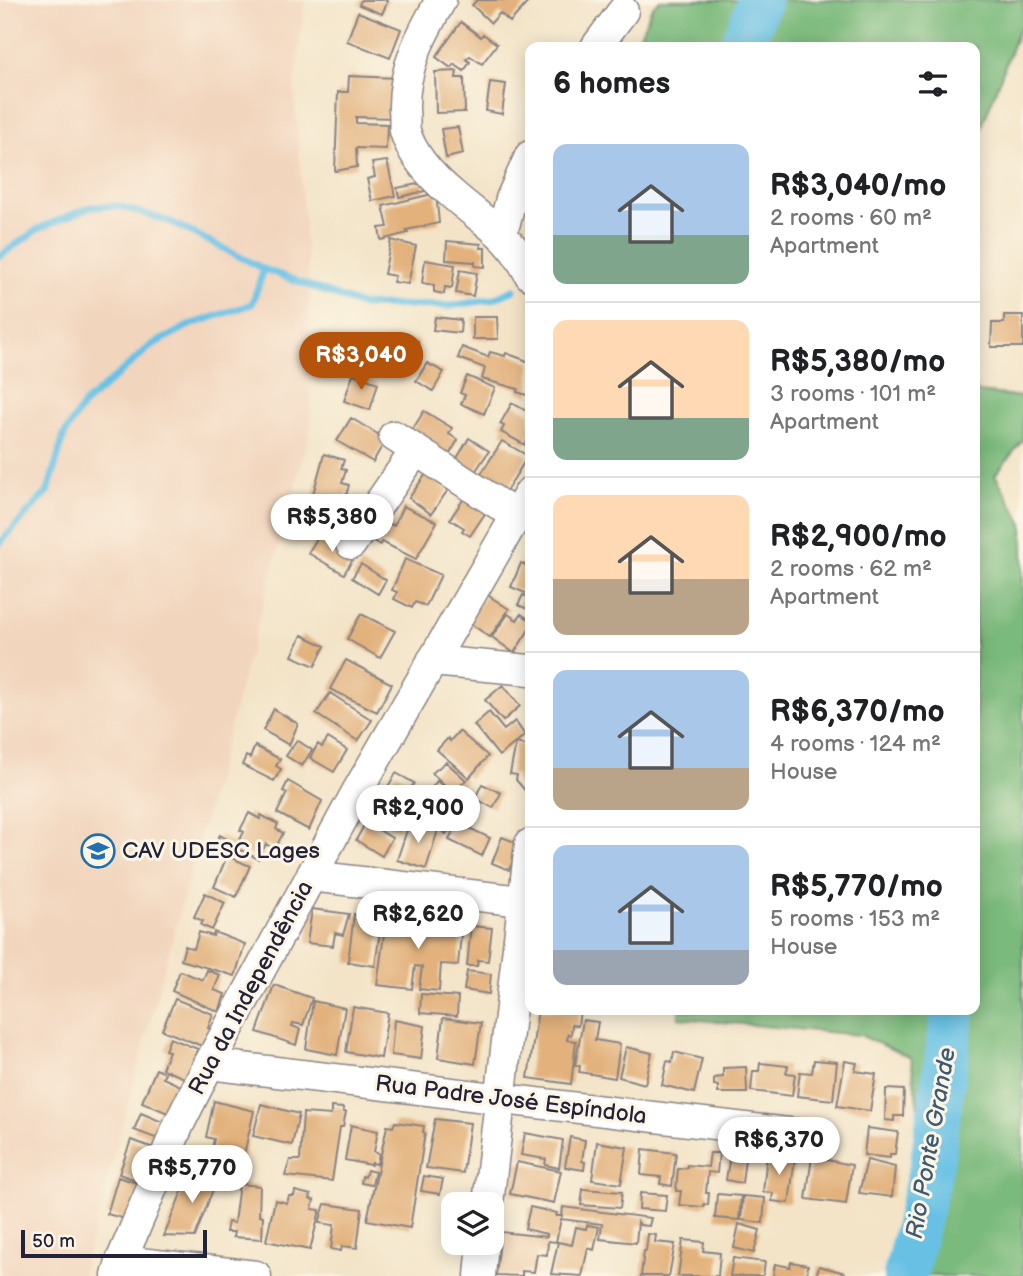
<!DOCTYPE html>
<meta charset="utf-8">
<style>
body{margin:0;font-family:"Balsamiq Sans",sans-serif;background:#f6f6f6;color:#202124;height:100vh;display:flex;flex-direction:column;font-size:26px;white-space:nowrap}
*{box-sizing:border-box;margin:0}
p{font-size:23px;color:#757577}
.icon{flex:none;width:38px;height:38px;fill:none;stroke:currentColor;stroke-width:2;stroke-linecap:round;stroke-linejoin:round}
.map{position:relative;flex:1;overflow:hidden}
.details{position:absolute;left:525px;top:42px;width:455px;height:973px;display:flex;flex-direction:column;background:#fff;border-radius:14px;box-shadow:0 4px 18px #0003}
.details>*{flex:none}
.buttons{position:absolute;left:441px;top:1192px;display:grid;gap:14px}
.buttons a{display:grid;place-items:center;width:63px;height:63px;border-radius:14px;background:#fff;box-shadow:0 4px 18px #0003;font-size:35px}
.scale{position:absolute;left:21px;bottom:18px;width:186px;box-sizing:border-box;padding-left:7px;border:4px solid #22223b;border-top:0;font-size:19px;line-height:24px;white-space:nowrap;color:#22223b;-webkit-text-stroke:5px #fcf5e5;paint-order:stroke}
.price{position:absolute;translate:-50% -60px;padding:0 16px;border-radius:24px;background:#fff;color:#222;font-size:23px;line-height:46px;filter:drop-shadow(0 2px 4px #0008)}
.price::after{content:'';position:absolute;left:50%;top:42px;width:21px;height:16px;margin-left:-10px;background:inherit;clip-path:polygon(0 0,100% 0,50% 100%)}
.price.active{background:#b45309;color:#fff}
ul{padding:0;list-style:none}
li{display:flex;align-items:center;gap:21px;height:175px;padding:0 28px}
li+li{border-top:2px solid #e0e0e0}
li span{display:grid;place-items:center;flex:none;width:196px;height:140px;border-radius:14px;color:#555}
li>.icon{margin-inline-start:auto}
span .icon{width:84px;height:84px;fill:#fffc;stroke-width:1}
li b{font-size:30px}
h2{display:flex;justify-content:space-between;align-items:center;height:84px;padding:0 28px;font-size:30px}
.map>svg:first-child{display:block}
.built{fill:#f2d5bd}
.forest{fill:#7aba7b;stroke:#4e6e5b;stroke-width:2}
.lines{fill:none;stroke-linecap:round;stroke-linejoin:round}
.stream{stroke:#68c1e5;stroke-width:7}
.river{stroke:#68c1e5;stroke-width:44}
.building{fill:#e2b17b}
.street-casing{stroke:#8a8382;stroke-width:33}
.street{stroke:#fff;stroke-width:30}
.labels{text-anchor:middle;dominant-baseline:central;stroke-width:6;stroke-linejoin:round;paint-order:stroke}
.poi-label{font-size:23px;fill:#22223b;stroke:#fcf5e5;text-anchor:start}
.street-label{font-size:23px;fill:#22223b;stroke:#fcf5e5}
.water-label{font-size:24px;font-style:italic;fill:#3a5a76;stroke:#fcf5e5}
</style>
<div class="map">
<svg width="1023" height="1276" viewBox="0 0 1023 1276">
<rect width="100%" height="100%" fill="#fcf5e5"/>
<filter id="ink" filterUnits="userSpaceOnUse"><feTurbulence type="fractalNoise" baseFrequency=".0143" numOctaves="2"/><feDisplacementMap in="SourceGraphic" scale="14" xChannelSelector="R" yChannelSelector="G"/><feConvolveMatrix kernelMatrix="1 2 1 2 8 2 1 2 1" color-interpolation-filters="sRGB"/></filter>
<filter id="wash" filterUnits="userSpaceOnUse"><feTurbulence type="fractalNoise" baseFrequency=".00686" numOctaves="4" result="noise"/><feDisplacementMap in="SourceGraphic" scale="28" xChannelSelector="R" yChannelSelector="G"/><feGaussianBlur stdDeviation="1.57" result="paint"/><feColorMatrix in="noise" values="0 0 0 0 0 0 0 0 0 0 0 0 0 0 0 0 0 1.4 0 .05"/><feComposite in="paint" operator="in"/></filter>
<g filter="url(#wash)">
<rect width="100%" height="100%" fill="#f3e4c8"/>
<path class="built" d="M0 0H305L294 88 309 281 311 427 81 1276H0Z"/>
<path class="forest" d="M660 0H1023V23L1017 34 975 145V47H635L652 7Z
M975 387 978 392 1023 397V440L995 475 1023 524V1276H887L920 1122 911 1058 860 1035 679 1018V1010H975Z"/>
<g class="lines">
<path class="stream" d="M0 256 38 229 90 207 119 206 169 221 264 269 361 305 450 306 493 299 514 290
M0 543 48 491 64 435 83 405 152 345 190 325 252 304 264 269"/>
<path class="river" d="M741 47 760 0
M905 1276 932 1163 953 1010"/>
</g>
<g id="blocks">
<path class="building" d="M361 0H388L382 14 359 5Z
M477 0H530L510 22 500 13 491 23 472 5Z
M358 12 401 29 390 58 347 41Z
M461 22 481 37 483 34 497 44 482 64 470 56 466 59 470 62 464 71 454 64 451 68 436 57Z
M457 71 456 78H464L465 112 436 113 435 72Z
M349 76 397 78 396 118 356 117V123L387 124 386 149 356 148 357 167 335 171 338 92H348Z
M490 82 506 84 502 114 486 111Z
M458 127 463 154 446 158 441 129Z
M387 161 395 196 372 201 367 179 375 177 372 163Z
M423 183 425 191 399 197 397 188Z
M436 193 439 223 406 230 408 233 381 240 379 228 388 227 383 206Z
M391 240 416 246 408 284 393 282 395 276 384 274Z
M447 241 481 244V248H485V267L475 266V262L446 260Z
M425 260 455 265 452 288 445 287 444 294 434 292V285L422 283Z
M460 270 477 273 473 296 456 293Z
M1004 315H1023V347H991L992 323H1004Z
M435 317 461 320 460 333 433 330Z
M473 317H497L498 339H473Z
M386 340 418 341 417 366 385 364Z
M462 347 488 357 490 352 505 356 506 353 530 362V396L517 392 518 389 482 379 485 368 458 358Z
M427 363 444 372 433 391 416 381Z
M353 374 378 383 370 410 344 401Z
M467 376 495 388 484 414 461 404 465 395 460 393Z
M512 403 530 413V436L525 445 501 432 504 426 500 424Z
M424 411 452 428 449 434 458 440 449 455 409 435Z
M351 418 386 439 373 462 337 441Z
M469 438 489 451 475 472 456 460Z
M502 441 528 456 505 493 479 477Z
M324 454 344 460 341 469 346 470 342 483 349 485 343 507 312 498Z
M426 474 448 490 431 514 409 498Z
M465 497 486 512 470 536 462 531 464 528 450 519Z
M403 506 437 522 416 559 382 542 380 545 370 539 374 530 378 532 384 521 394 526Z
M320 534 356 554 344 574 308 553Z
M405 559 441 575 426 606 415 602 412 608 394 599 397 592 392 590Z
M521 563 530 567V595L511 587Z
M361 564 386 580 378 594 352 578Z
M486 594 509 609 490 637 468 622Z
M523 595 530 598V610L518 605Z
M361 614 395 631 380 658 347 639Z
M508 614 517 620 521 614 530 620V628L514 653 492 637Z
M302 635 325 646 315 666 292 656Z
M346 660 392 684 377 712 330 689Z
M503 685 520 706 503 721 485 700Z
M330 693 372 720 358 741 316 714Z
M274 709 298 724 289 745 263 730Z
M489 712 504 730 515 721 525 735 499 756 474 725Z
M459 731 488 756 469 778 437 750 448 738 450 741Z
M328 738 347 750 334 772 310 758 318 744 322 747Z
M297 740 312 750 302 766 286 756Z
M516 743 529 746 527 755 530 756 529 795 516 780 517 775 510 774Z
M255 746 280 759 276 766 281 769 274 781 242 765 246 756 250 758Z
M446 762 466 780 453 793 432 773Z
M396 773 414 783 400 807 408 812 398 830 382 820 379 825 369 819Z
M288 781 322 801 309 830 277 813 287 793 283 791Z
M437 781 473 810 463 823 458 818 446 834 415 809Z
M482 784 501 793 493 808 475 798Z
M249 813 260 819 261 815 278 824 276 829 283 833 275 849 266 844 258 859 241 850 238 856 215 843 220 835 237 845 244 832 240 830Z
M410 821 438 830 426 869 397 860Z
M366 822 392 838 382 856 356 840Z
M457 822 490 838 482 856 449 840Z
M502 837 520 844 509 870 492 863Z
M227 856 250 866 236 897 214 887Z
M205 893 225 903 212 930 201 925 203 921 194 917Z
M312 909 349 914 343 935 335 933 333 946 307 943Z
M416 911 447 915 446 924 462 925 458 965 441 964 439 991 419 989 422 967 415 966 412 989 377 985 386 920 408 923V926L414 927Z
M354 914 382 918 375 966 348 962Z
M471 926 492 928 488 961 478 960 477 966H467Z
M199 932 213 936 214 932 245 944 235 976 181 960 185 946 194 949Z
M207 970 220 975 214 990 225 994 219 1012 172 991 180 971 203 980Z
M467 971 491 974 489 994 464 990Z
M274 985 312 998 303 1025 293 1023 292 1026 300 1029 296 1045 257 1032Z
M421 994 458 997 457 1016 420 1013Z
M175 999 213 1014 208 1028 214 1030 207 1048 162 1030Z
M313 1001 345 1008 337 1055 306 1049Z
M353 1007 388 1013 381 1058 346 1052Z
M538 1010H580L578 1026 572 1025 571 1035 568 1034 567 1040 576 1041 571 1084 528 1078Z
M443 1018 481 1023 475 1064 438 1058Z
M394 1020 425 1026 421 1059 391 1055Z
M583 1020 598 1022 595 1040 620 1044 615 1078 579 1072 580 1066 575 1065Z
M170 1038 198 1049 187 1079 162 1069 169 1051 165 1050Z
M626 1047 652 1053 645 1084 619 1077Z
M674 1052 702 1059 694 1093 662 1085 667 1061 672 1062Z
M814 1060 837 1062 833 1100 797 1096 800 1072 812 1073Z
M845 1061 857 1063 855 1071 876 1074 870 1111 837 1106Z
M760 1063 788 1066 786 1073 795 1074 792 1096 751 1091 753 1071H759Z
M746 1067 747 1093H718V1086L714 1085V1078L723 1077V1068Z
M156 1069 165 1073 163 1078 181 1086 170 1114 142 1102Z
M886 1089 904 1090 903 1116H894V1121L885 1120Z
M214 1101 254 1111 240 1172 187 1165 193 1149 211 1153 214 1139 206 1137Z
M261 1104 299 1114 292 1145 253 1136Z
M331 1107 343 1108V1112H346L343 1127H340L332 1181 285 1176 290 1160H300L303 1113 331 1115Z
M141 1113 165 1123 158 1139 134 1130Z
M435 1119 470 1123 463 1173 426 1168Z
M395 1122 424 1126 423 1132 425 1133 410 1228 367 1220 387 1126 393 1127Z
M351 1125 378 1131 374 1152 379 1154 377 1164 372 1163 371 1165 345 1160Z
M867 1128 898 1132 895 1154H890V1158L864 1155Z
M525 1133 563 1140 559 1168 545 1165 546 1159 521 1155Z
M570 1137 585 1140 582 1161 585 1162 584 1170 565 1167Z
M131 1140 157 1149 141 1182 119 1174Z
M597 1142 627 1147 621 1184 592 1180Z
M643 1149 676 1153 672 1186 660 1184 661 1177 641 1175Z
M710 1153H719L717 1173 708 1172 706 1193H709L708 1205 704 1204V1207L679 1205 681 1191H676L678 1169 687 1168V1165L708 1167Z
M767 1154 795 1158 789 1203 772 1201 773 1193 763 1192Z
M730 1155 745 1158 742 1183 726 1180Z
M812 1157 852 1165 846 1204 806 1199Z
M867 1160 895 1167 892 1197 859 1193Z
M517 1162 561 1171 554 1203 510 1194Z
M191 1169 214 1179 216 1173 224 1176 220 1186 215 1184 195 1237 164 1236Z
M367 1170 375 1172 372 1185 361 1183 362 1176 365 1177Z
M424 1176 443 1179 440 1194 421 1191Z
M118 1177 140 1184 130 1220 107 1214Z
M239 1184 260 1186 259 1216H263L262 1239 233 1237 234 1232H226L228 1222 234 1223Z
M583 1189 622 1192 620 1208 581 1205Z
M295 1191 311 1195 310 1199 314 1200 312 1209 320 1210 310 1250 266 1241 275 1200 287 1203 289 1196H294Z
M640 1193 667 1195 665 1211 639 1209Z
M717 1194 741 1196 739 1220 715 1218Z
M743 1196 765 1198 763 1223 741 1220Z
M325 1204 362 1209 357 1248 342 1246 341 1251 331 1249 334 1225 319 1223Z
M530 1207 557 1213 556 1216H562L563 1207 651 1218 649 1226 640 1225 638 1222 636 1243 600 1239 602 1224 561 1219 556 1242 548 1241 547 1255 537 1254 534 1272 522 1271V1276L496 1275 501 1232 547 1237V1234L525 1229Z
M739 1224 760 1230 754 1253 734 1248Z
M587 1225 599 1227 594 1250 588 1248 582 1276 551 1274 558 1242 572 1245 576 1227 586 1229Z
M648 1234 656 1235 655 1242 675 1244 669 1276H641L644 1251H646Z
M683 1240 704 1242 703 1251 720 1253 718 1276H678Z
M733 1258 765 1262 763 1276H730Z
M791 1262 808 1265 807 1276H773L775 1264 790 1267Z
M819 1266 845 1273 844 1276H816Z"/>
</g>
</g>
<g filter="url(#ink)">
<use href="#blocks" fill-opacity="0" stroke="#8a8382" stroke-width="2"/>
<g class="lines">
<defs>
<path id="street" d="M441 0C421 35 403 68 404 110 405 116 404 125 405 131 412 156 434 179 453 195 486 224 509 233 530 275
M596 47 623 11
M502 234 511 199 530 156
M394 436 517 516
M351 544 416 450
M432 661 530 670
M311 876 530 902
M209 1064 814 1136
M488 1204 530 844
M121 1261 256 1276
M117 1276 121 1261 179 1124 209 1064 358 790 530 492
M480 1276 483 1242"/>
</defs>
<use href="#street" class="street-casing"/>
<use href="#street" class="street"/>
</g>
</g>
<defs>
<symbol id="university-ring" viewBox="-11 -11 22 22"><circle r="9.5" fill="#fcf5e5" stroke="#1f6fb2" stroke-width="1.5"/><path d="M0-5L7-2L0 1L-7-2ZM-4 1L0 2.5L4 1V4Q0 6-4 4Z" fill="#1f6fb2"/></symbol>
</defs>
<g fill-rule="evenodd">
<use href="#university-ring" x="79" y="832" width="38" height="38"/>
</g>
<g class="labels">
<g class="poi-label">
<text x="122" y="851">CAV UDESC Lages</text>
</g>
<g class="street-label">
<text transform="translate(251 988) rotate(-62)">Rua da Independência</text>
<text transform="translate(511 1100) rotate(7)">Rua Padre José Espíndola</text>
</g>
<g class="water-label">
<text transform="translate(931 1143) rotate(-80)">Rio Ponte Grande</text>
</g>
</g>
</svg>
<div class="buttons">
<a><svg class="icon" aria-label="layers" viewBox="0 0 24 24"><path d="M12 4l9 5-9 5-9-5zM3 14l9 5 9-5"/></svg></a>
</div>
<div class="scale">50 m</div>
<b class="price active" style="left:361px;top:392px">R$3,040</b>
<b class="price" style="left:332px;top:554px">R$5,380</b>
<b class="price" style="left:418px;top:845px">R$2,900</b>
<b class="price" style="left:418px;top:951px">R$2,620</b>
<b class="price" style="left:779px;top:1177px">R$6,370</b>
<b class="price" style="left:192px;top:1205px">R$5,770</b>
<section class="details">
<h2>6 homes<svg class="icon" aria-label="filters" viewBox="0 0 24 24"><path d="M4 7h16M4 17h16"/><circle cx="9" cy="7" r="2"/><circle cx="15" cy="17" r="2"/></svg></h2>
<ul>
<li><span style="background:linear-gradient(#a9c7e8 65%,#7fa58c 0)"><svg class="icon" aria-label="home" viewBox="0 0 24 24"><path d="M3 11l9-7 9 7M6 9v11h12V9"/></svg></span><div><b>R$3,040/mo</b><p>2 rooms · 60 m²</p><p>Apartment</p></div></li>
<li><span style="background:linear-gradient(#ffd9b3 70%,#7fa58c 0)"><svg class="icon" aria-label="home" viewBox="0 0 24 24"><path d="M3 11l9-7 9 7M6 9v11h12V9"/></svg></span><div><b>R$5,380/mo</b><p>3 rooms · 101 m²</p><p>Apartment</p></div></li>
<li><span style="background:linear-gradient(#ffd9b3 60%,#b9a48a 0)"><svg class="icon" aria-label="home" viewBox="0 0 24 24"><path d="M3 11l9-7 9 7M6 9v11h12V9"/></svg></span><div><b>R$2,900/mo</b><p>2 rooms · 62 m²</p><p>Apartment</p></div></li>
<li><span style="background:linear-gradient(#a9c7e8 70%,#b9a48a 0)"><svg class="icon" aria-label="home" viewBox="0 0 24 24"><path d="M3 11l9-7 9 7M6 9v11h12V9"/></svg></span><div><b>R$6,370/mo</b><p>4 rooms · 124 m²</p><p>House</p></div></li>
<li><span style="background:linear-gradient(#a9c7e8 75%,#9aa5b1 0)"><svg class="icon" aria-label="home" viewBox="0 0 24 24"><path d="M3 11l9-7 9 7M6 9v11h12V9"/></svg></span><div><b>R$5,770/mo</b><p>5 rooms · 153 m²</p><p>House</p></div></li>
</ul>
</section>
</div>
